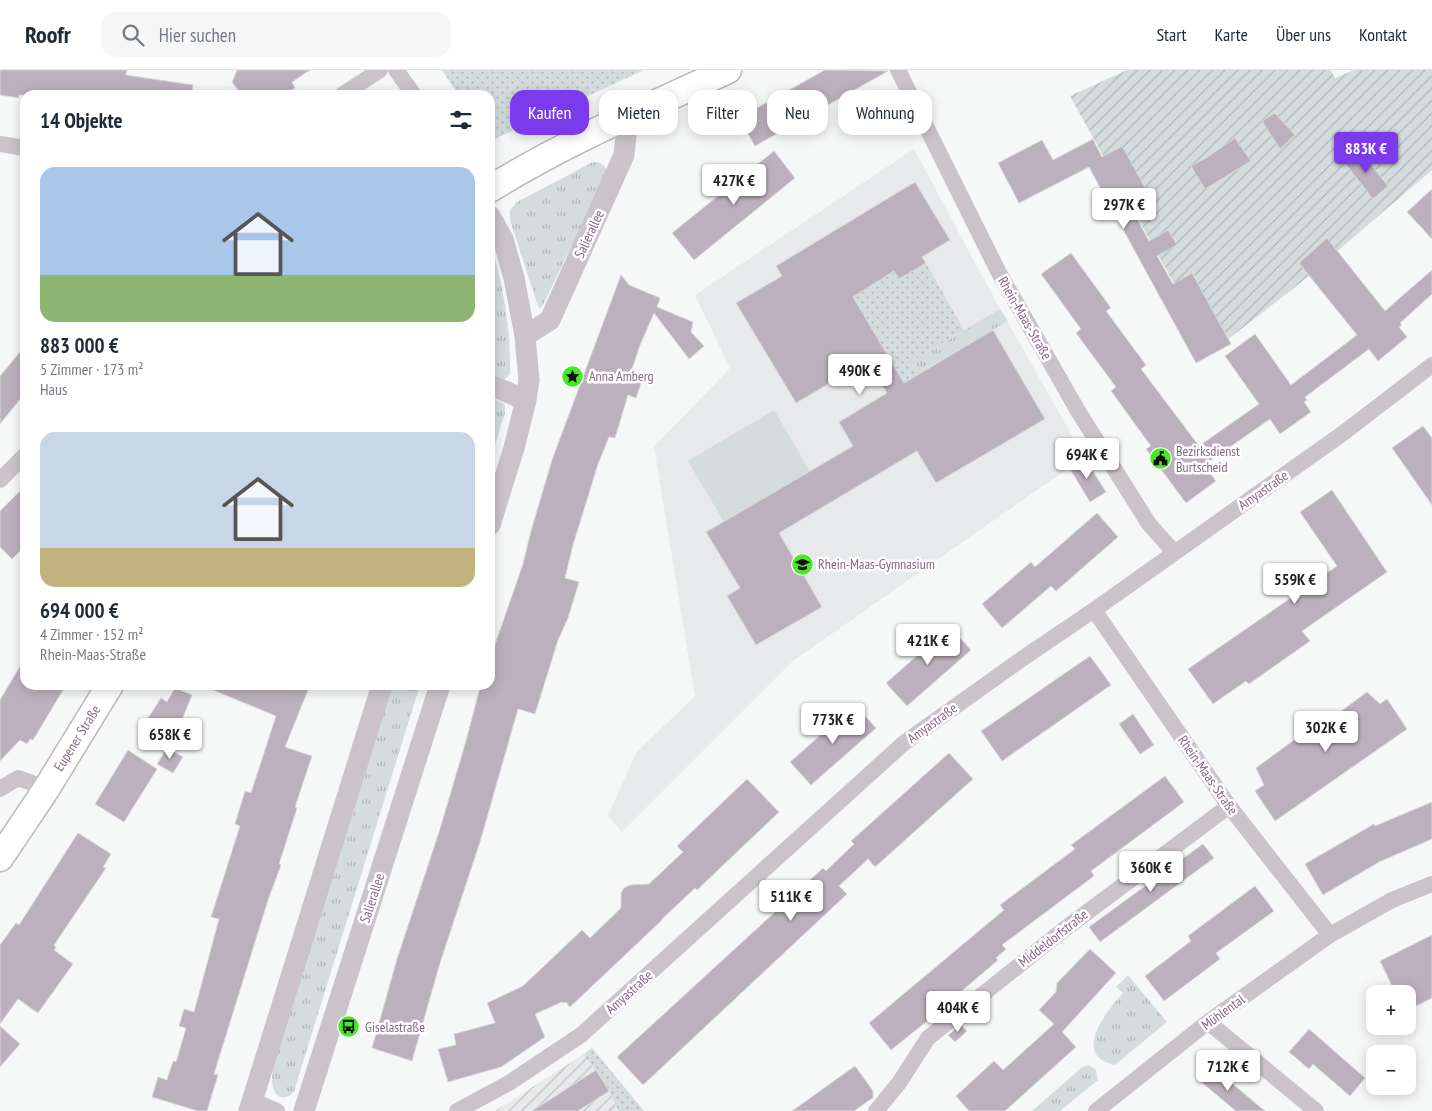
<!DOCTYPE html>
<html lang="de">
<meta charset="utf-8">
<style>
body{margin:0;font-family:"PT Sans Narrow",sans-serif;background:#f6f6f7;color:#1f2937;height:100vh;display:flex;flex-direction:column;font-size:19px;white-space:nowrap}
*{box-sizing:border-box;margin:0}
p{font-size:16px;color:#747a83}
.icon{flex:none;width:28px;height:28px;fill:none;stroke:currentColor;stroke-width:2;stroke-linecap:round;stroke-linejoin:round}
.map{position:relative;flex:1;overflow:hidden}
.details{position:absolute;left:20px;top:20px;width:475px;height:600px;display:flex;flex-direction:column;background:#fff;border-radius:15px;box-shadow:0 2px 12px #0003}
.details>*{flex:none}
.top-card{position:absolute;left:510px;top:20px;width:475px;height:45px;display:flex;gap:10px}
.fabs{position:absolute;left:1366px;top:915px;display:grid;gap:10px}
.fabs a{display:grid;place-items:center;width:50px;height:50px;border-radius:10px;background:#fff;box-shadow:0 2px 12px #0003;font-size:25px}
.price{position:absolute;translate:-50% -42px;padding:0 11px;border-radius:5px;background:#fff;color:#222;font-size:16px;line-height:32px;filter:drop-shadow(0 1px 2px #0008)}
.price::after{content:'';position:absolute;left:50%;top:30px;width:15px;height:11px;margin-left:-8px;background:inherit;clip-path:polygon(0 0,100% 0,50% 100%)}
.price.active{background:#7c3aed;color:#fff}
ul{padding:0;list-style:none}
li{display:grid;align-content:center;gap:10px;height:265px;padding:0 20px}
li span{display:grid;place-items:center;height:155px;border-radius:15px;color:#555}
li>.icon{margin-inline-start:auto}
span .icon{width:90px;height:90px;fill:#fffc;stroke-width:1}
li b{font-size:21px}
h2{display:flex;justify-content:space-between;align-items:center;height:60px;padding:0 20px;font-size:21px}
.tag{padding:0 18px;border-radius:15px;background:#fff;box-shadow:0 2px 12px #0003;font-size:18px;line-height:45px}
.tag.active{background:#7c3aed;color:#fff}
header{display:flex;align-items:center;gap:30px;box-sizing:border-box;height:70px;padding:0 25px;background:#fff;border-bottom:1px solid #e0e1e3}
header strong{font-size:24px}
nav{display:flex;gap:28px;margin-inline-start:auto;font-size:18px}
.search{width:350px;height:45px;background:#f6f6f7;display:flex;align-items:center;gap:12px;box-sizing:border-box;padding:0 18px;border-radius:15px;color:#747a83;font-size:19px}
.map>svg:first-child{display:block}
.built{fill:#e8e9ea}
.industrial{fill:url(#industrial-furrows)}
.grass{fill:url(#grass-tufts)}
.park{fill:url(#park-dots)}
.garden{fill:url(#garden-furrows)}
.pitch{fill:#d4dcdd}
.building{fill:#bdb0be;stroke:#d7dad9}
.lines{fill:none;stroke-linecap:round;stroke-linejoin:round}
.primary-casing{stroke:#beb6be;stroke-width:29}
.minor{stroke:#cbc3ca;stroke-width:16}
.tertiary{stroke:#cbc3ca;stroke-width:21}
.primary{stroke:#fff;stroke-width:26}
.labels{text-anchor:middle;dominant-baseline:central;stroke-width:5;stroke-linejoin:round;paint-order:stroke}
.street-label{font-size:14px;fill:#876686;stroke:#fff}
.poi-label{font-size:14px;fill:#876686;stroke:#fff;text-anchor:start}
</style>
<header>
<strong>Roofr</strong>
<div class="search"><svg class="icon" aria-label="search" viewBox="0 0 24 24"><circle cx="10" cy="10" r="6"/><path d="M15 15l6 6"/></svg>Hier suchen</div>
<nav><a>Start</a><a>Karte</a><a>Über uns</a><a>Kontakt</a></nav>
</header>
<div class="map">
<svg width="1432" height="1041" viewBox="0 0 1432 1041">
<defs>
<pattern id="industrial-furrows" width="10" height="10" patternUnits="userSpaceOnUse" patternTransform="scale(1.25)"><rect width="10" height="10" fill="#e8e9ea"/><path d="M-1 1l2-2M0 10L10 0M9 11l2-2" fill="none" stroke="#c2c1c3"/></pattern>
<pattern id="grass-tufts" width="24" height="20" patternUnits="userSpaceOnUse" patternTransform="scale(1.25)"><rect width="24" height="20" fill="#d4dcdd"/><path d="M3 7l-1-3M5 7V3M7 7l1-3M15 17l-1-3M17 17v-4M19 17l1-3" fill="none" stroke="#b2b6b9"/></pattern>
<pattern id="park-dots" width="8" height="8" patternUnits="userSpaceOnUse" patternTransform="scale(1.25)"><rect width="8" height="8" fill="#d4dcdd"/><path d="M2 2h.1M6 6h.1" fill="none" stroke="#b2b6b9" stroke-width="1.8" stroke-linecap="round"/></pattern>
<pattern id="garden-furrows" width="10" height="10" patternUnits="userSpaceOnUse" patternTransform="scale(1.25)"><rect width="10" height="10" fill="#d4dcdd"/><path d="M-1 1l2-2M0 10L10 0M9 11l2-2" fill="none" stroke="#b2b6b9"/></pattern>
</defs>
<rect width="100%" height="100%" fill="#f5f8f7"/>
<path class="built" d="M914 79 988 217 1084 387 793 591 622 762 608 746 636 683 695 626 654 377 730 298 695 225Z"/>
<path class="industrial" d="M584 984 609 1021 619 1041H495Z"/>
<path class="grass" d="M593 92C603 92 606 96 608 105L566 187 543 235 539 239 510 150V140L517 132Z
M490 171C503 214 511 259 510 304L504 310 490 308Z
M1000 239 1008 251 918 304 911 292Z
M490 328 503 333 505 336V343L490 390Z
M388 615H420L294 1021C291 1025 287 1028 281 1027 268 1024 273 998 273 987Z
M1128 905 1167 952 1115 995C1070 986 1107 941 1123 923L1116 917Z
M1089 995 1096 1000 1098 1010 1060 1041H1032L1081 998Z"/>
<path class="park" d="M442 0H644L490 71V25H459Z
M841 157 875 213 895 201 900 209 926 193 964 260 911 292 918 304 904 313 819 171Z
M592 978 640 1036 644 1041H619L609 1021 584 984Z"/>
<path class="garden" d="M1127 0H1331L1335 8 1354 0H1432V100L1299 214 1212 282 1070 26Z"/>
<path class="pitch" d="M774 340 810 401 724 452 688 391Z"/>
<path class="building" d="M0 0H127L126 5 193 15 192 25H19V28L0 25Z
M237 0H310L292 12 295 18 284 25H242L232 12Z
M825 0 888 1 755 76 739 48Z
M1275 43 1295 65 1280 79 1262 51Z
M1235 68 1251 91 1205 119 1191 96 1206 88Z
M1093 69 1102 87 1122 76 1153 132 1134 143 1149 171 1168 160 1177 175 1157 186 1173 214 1192 203 1231 274 1196 293 1089 97 1019 133 998 93 1042 70 1053 90Z
M1359 80 1388 116 1373 129 1344 92Z
M774 81 795 108 694 190 672 163Z
M915 112 950 170 922 187 926 193 899 209 894 201 853 227 904 313 993 260 1045 349 936 413 917 381 779 463 822 537 756 575 727 526 740 518 706 462 853 376 839 352 887 323 868 291 796 333 736 233 782 206 776 196Z
M1432 119V169L1407 142Z
M1327 168 1385 241 1432 200V224L1400 253 1402 255 1399 257 1407 267 1378 291 1369 279 1305 327 1307 330 1304 332 1311 342 1280 364 1270 349 1204 395 1216 411 1186 433 1146 379 1151 376 1111 321 1116 317 1076 263 1081 259 1041 204 1071 183 1111 238 1106 241 1146 295 1141 299 1199 376 1259 334 1225 286 1255 264 1291 315 1357 265 1299 193Z
M621 205 629 215 660 228 657 237 693 252 691 262 704 276 689 289 654 243 640 275 629 308 642 311 636 328 628 325 615 368 609 367 598 394 573 475 565 508 579 512 568 548 558 570 535 644 518 639 480 772 440 893 412 991 372 978 397 889 440 759 466 671 478 625 481 615H490V589L523 494 531 461 552 390Z
M25 276V323L0 354V306Z
M1423 356 1432 368V435L1392 378Z
M1084 387 1106 422 1090 432 1069 397Z
M25 416V476L12 489 0 477V441Z
M1332 420 1387 502 1302 561 1310 571 1249 614 1246 611 1213 634 1188 599 1337 496 1300 442Z
M1097 443 1118 467 1056 521 1051 516 1002 558 982 534 1031 492 1035 497Z
M950 557 971 580 907 636 886 613Z
M1090 586 1111 615 1002 691 981 661Z
M25 588V615H66L33 670 30 669 27 674 20 670 0 691V630Z
M201 615H310L285 677 312 686 295 737 297 738 279 794 281 795 268 830 214 1004 218 1005 207 1041H198L152 1027 158 1007 167 1010 173 991 176 992 186 958 179 956 184 939 194 942 219 849 211 847 240 756 235 754 245 721 251 723 276 646Z
M175 618 192 625 183 647 172 664 148 648 161 628 167 632Z
M1367 622 1380 634 1387 629 1407 659 1275 751 1255 721 1264 715 1256 698 1290 673 1334 643 1336 645Z
M855 635 876 658 811 715 790 692Z
M1133 644 1154 675 1140 684 1119 654Z
M167 678 183 687 173 703 157 694Z
M128 680 157 699 124 752 95 734Z
M949 683 973 709 875 797 868 789 839 816 847 824 643 1015 617 987 823 798 826 801 854 774 851 771Z
M1165 706 1184 732 1091 801 1094 806 1002 875 1006 879 996 888 998 890 944 936 947 940 935 950 932 947 891 980 869 953 1004 840 1000 835 1075 779 1071 775Z
M747 709 779 742 697 820 695 818 662 849V850L570 937 566 932 564 933 562 932 535 944 545 967 501 997 448 1012 438 979 456 975 454 964 495 953 487 933 523 916 582 860 590 868 621 838V823L624 818 630 815 649 814 683 782 677 776Z
M1432 732V769L1379 792 1323 825 1305 794 1374 754 1375 756Z
M78 763 111 784 103 797 106 798 54 875 56 877 54 880 73 894 38 943 18 929 0 954V875L16 853 19 855Z
M1203 774 1214 788 1100 872 1089 857Z
M1255 816 1274 841 1216 883 1220 889 1164 931 1145 906 1191 871 1188 866Z
M1432 865V928L1408 940V924H1396L1380 891Z
M1090 879 1116 903 1062 962 1076 977 1005 1041H969L956 1026 994 991 1003 1000 1054 954 1039 940 1056 922 1057 913Z
M961 955 967 961 955 972 948 965Z
M0 956 20 974 0 997Z
M1309 959 1365 1008 1350 1026 1313 994 1309 999 1289 982Z
M855 996 873 1021V1028L868 1031 854 1041H792Z
M1211 996 1265 1041H1236L1199 1010Z
M596 1000 609 1021 578 1041H532Z"/>
<g class="lines">
<defs>
<path id="primary" d="M490 119C563 73 649 37 728 0
M0 788 45 721 110 615"/>
</defs>
<use href="#primary" class="primary-casing"/>
<path class="minor" d="M396 0 414 25
M898 0 998 201 1078 341 1149 454 1174 482
M342 25 380 0
M0 74 25 78
M0 410 25 385
M1094 540 1229 736 1330 865
M0 719 18 708 32 713 45 721
M1208 952 1316 1041
M252 1030 277 1041
M457 1041 509 1013 581 965 904 673 1019 591 1094 540 1342 364 1432 295
M876 1041 899 1013 928 968 1062 861 1229 736
M1096 1041 1208 952 1330 865 1392 830 1432 814"/>
<path class="tertiary" d="M490 146 503 169 514 208 525 266 529 310 526 330 514 378 490 455
M525 266 550 250 624 85 628 47
M490 315 526 330
M249 1041 382 615
M304 1041 440 615"/>
<use href="#primary" class="primary"/>
</g>
<defs>
<symbol id="sight-disc" viewBox="-11 -11 22 22"><circle r="9.5" fill="#45ea23" stroke="#fff"/><path d="M0-6L1.8-2.2L6-1.7L2.9 1.2L3.7 5.4L0 3.3L-3.7 5.4L-2.9 1.2L-6-1.7L-1.8-2.2Z" fill="#111"/></symbol>
<symbol id="civic-disc" viewBox="-11 -11 22 22"><circle r="9.5" fill="#45ea23" stroke="#fff"/><path d="M-.6-6.5H3V-4.5H.6V-3L4-1V1h2V6H-6V1h2V-1L-.6-3ZM-1.2 2.5V6h2.4V2.5Z" fill="#111"/></symbol>
<symbol id="school-disc" viewBox="-11 -11 22 22"><circle r="9.5" fill="#45ea23" stroke="#fff"/><path d="M0-5L7-2L0 1L-7-2ZM-4 1L0 2.5L4 1V4Q0 6-4 4Z" fill="#111"/></symbol>
<symbol id="bus-disc" viewBox="-11 -11 22 22"><circle r="9.5" fill="#45ea23" stroke="#fff"/><path d="M-5-6H5V4H4V6H2V4H-2V6H-4V4H-5ZM-3.5-4V0h7V-4ZM-3.5 1.2v1.5H-2V1.2ZM2 1.2v1.5H3.5V1.2Z" fill="#111"/></symbol>
</defs>
<g fill-rule="evenodd">
<use href="#sight-disc" x="560" y="294" width="25" height="25"/>
<use href="#civic-disc" x="1148" y="376" width="25" height="25"/>
<use href="#school-disc" x="790" y="482" width="25" height="25"/>
<use href="#bus-disc" x="336" y="944" width="25" height="25"/>
</g>
<g class="labels">
<g class="street-label">
<text transform="translate(589 164) rotate(-65)">Salierallee</text>
<text transform="translate(1025 248) rotate(60)">Rhein-Maas-Straße</text>
<text transform="translate(1263 420) rotate(-35)">Amyastraße</text>
<text transform="translate(932 653) rotate(-36)">Amyastraße</text>
<text transform="translate(77 668) rotate(-58)">Eupener Straße</text>
<text transform="translate(1208 705) rotate(55)">Rhein-Maas-Straße</text>
<text transform="translate(372 828) rotate(-72)">Salierallee</text>
<text transform="translate(1053 868) rotate(-38)">Middeldorfstraße</text>
<text transform="translate(629 922) rotate(-42)">Amyastraße</text>
<text transform="translate(1223 942) rotate(-36)">Mühlental</text>
</g>
<g class="poi-label">
<text x="589" y="306">Anna Amberg</text>
<text x="1176" y="381">Bezirksdienst<tspan x="1176" dy="16">Burtscheid</tspan></text>
<text x="818" y="494">Rhein-Maas-Gymnasium</text>
<text x="365" y="957">Giselastraße</text>
</g>
</g>
</svg>
<div class="fabs">
<a>+</a>
<a>−</a>
</div>
<b class="price active" style="left:1366px;top:104px">883K €</b>
<b class="price" style="left:734px;top:136px">427K €</b>
<b class="price" style="left:1124px;top:160px">297K €</b>
<b class="price" style="left:860px;top:326px">490K €</b>
<b class="price" style="left:1087px;top:410px">694K €</b>
<b class="price" style="left:1295px;top:535px">559K €</b>
<b class="price" style="left:928px;top:596px">421K €</b>
<b class="price" style="left:833px;top:675px">773K €</b>
<b class="price" style="left:1326px;top:683px">302K €</b>
<b class="price" style="left:170px;top:690px">658K €</b>
<b class="price" style="left:1151px;top:823px">360K €</b>
<b class="price" style="left:791px;top:852px">511K €</b>
<b class="price" style="left:958px;top:963px">404K €</b>
<b class="price" style="left:1228px;top:1022px">712K €</b>
<div class="top-card">
<a class="tag active">Kaufen</a>
<a class="tag">Mieten</a>
<a class="tag">Filter</a>
<a class="tag">Neu</a>
<a class="tag">Wohnung</a>
</div>
<section class="details">
<h2>14 Objekte<svg class="icon" aria-label="filters" viewBox="0 0 24 24"><path d="M4 7h16M4 17h16"/><circle cx="9" cy="7" r="2"/><circle cx="15" cy="17" r="2"/></svg></h2>
<ul>
<li><span style="background:linear-gradient(#a9c7e8 70%,#8fb573 0)"><svg class="icon" aria-label="home" viewBox="0 0 24 24"><path d="M3 11l9-7 9 7M6 9v11h12V9"/></svg></span><div><b>883 000 €</b><p>5 Zimmer · 173 m²</p><p>Haus</p></div></li>
<li><span style="background:linear-gradient(#c9d6e8 75%,#c2b280 0)"><svg class="icon" aria-label="home" viewBox="0 0 24 24"><path d="M3 11l9-7 9 7M6 9v11h12V9"/></svg></span><div><b>694 000 €</b><p>4 Zimmer · 152 m²</p><p>Rhein-Maas-Straße</p></div></li>
</ul>
</section>
</div>
